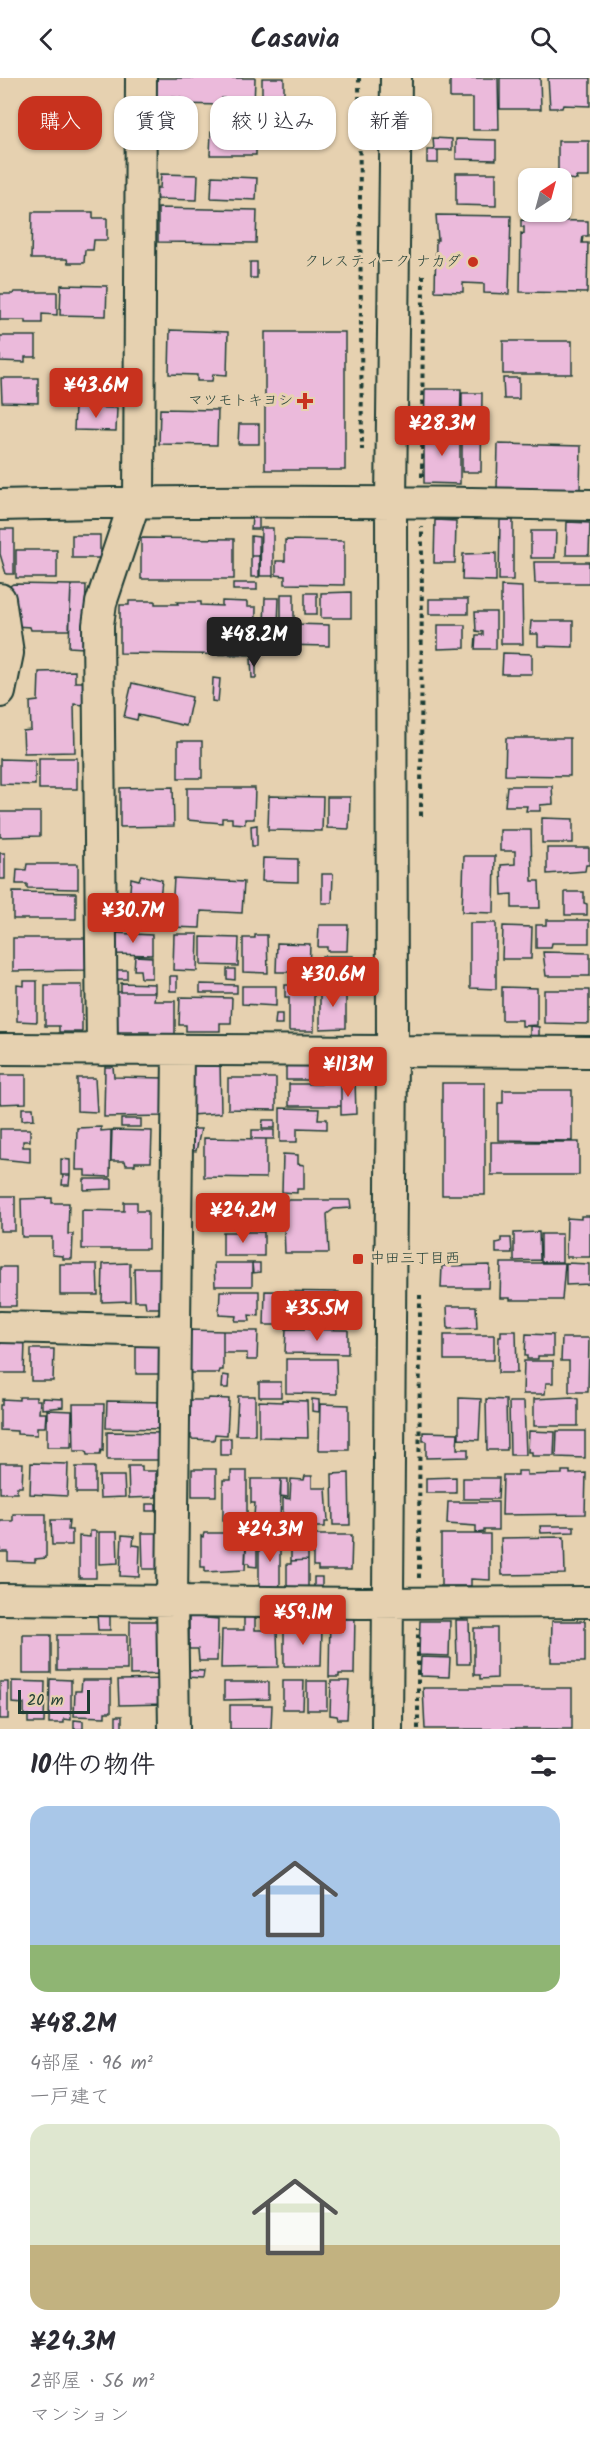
<!DOCTYPE html>
<html lang="ja">
<meta charset="utf-8">
<style>
body{margin:0;font-family:Kalam,"Klee One",sans-serif;background:#f7f7f7;color:#2b2b33;height:100vh;display:flex;flex-direction:column;font-size:22px;white-space:nowrap}
*{box-sizing:border-box;margin:0}
p{font-size:20px;color:#7c7c81}
.icon{flex:none;width:33px;height:33px;fill:none;stroke:currentColor;stroke-width:2;stroke-linecap:round;stroke-linejoin:round}
.map{position:relative;height:1651px;overflow:hidden}
.details{display:flex;flex-direction:column;background:#fff;flex:1}
.details>*{flex:none}
.top-card{position:absolute;left:18px;top:18px;width:555px;height:54px;display:flex;gap:12px}
.needle{width:39px;rotate:36deg}
.controls{position:absolute;left:518px;top:90px;display:grid;gap:12px}
.controls a{display:grid;place-items:center;width:54px;height:54px;border-radius:12px;background:#fff;box-shadow:0 2px 4px #0004;font-size:30px}
.scale{position:absolute;left:18px;bottom:15px;width:72px;box-sizing:border-box;padding-left:6px;border:3px solid #1f3d34;border-top:0;font-size:16px;line-height:21px;white-space:nowrap;color:#1f3d34;-webkit-text-stroke:4px #e6d1b0;paint-order:stroke}
.price{position:absolute;translate:-50% -51px;padding:0 14px;border-radius:6px;background:#c8321e;color:#fff;font-size:20px;line-height:39px;filter:drop-shadow(0 2px 3px #0008)}
.price::after{content:'';position:absolute;left:50%;top:36px;width:18px;height:14px;margin-left:-9px;background:inherit;clip-path:polygon(0 0,100% 0,50% 100%)}
.price.selected{background:#222;color:#fff}
ul{padding:0;list-style:none}
li{display:grid;align-content:center;gap:12px;height:318px;padding:0 30px}
li span{display:grid;place-items:center;height:186px;border-radius:18px;color:#555}
li>.icon{margin-inline-start:auto}
span .icon{width:108px;height:108px;fill:#fffc;stroke-width:1}
li b{font-size:26px}
h2{display:flex;justify-content:space-between;align-items:center;height:72px;padding:0 30px;font-size:26px}
.chip{padding:0 21px;border-radius:18px;background:#fff;box-shadow:0 2px 4px #0004;font-size:21px;line-height:54px}
.chip.selected{background:#c8321e;color:#fff}
header{display:flex;justify-content:space-between;align-items:center;height:78px;padding:0 30px;background:#fff;font-size:27px;font-weight:800}
.map>svg:first-child{display:block}
.building{fill:#ebbadb;stroke:#1f3d34;stroke-width:1.5}
.lines{fill:none;stroke-linecap:round;stroke-linejoin:round}
.minor-casing{stroke:#1f3d34;stroke-width:34}
.path{stroke:#1f3d34;stroke-width:4;stroke-dasharray:4.5 4.5;stroke-linecap:butt}
.minor{stroke:#e6d1b0;stroke-width:30}
.poi-dot{fill:#c8321e;stroke:#e6d1b0;stroke-width:2}
.labels{text-anchor:middle;dominant-baseline:central;stroke-width:6;stroke-linejoin:round;paint-order:stroke}
.poi-label{font-size:15px;fill:#1f3d34;stroke:#e6d1b0;text-anchor:end}
</style>
<header><svg class="icon" aria-label="back" viewBox="0 0 24 24"><path d="M15 5l-7 7 7 7"/></svg>Casavia<svg class="icon" aria-label="search" viewBox="0 0 24 24"><circle cx="10" cy="10" r="6"/><path d="M15 15l6 6"/></svg></header>
<div class="map">
<svg width="590" height="1651" viewBox="0 0 590 1651">
<rect width="100%" height="100%" fill="#e6d1b0"/>
<filter id="ink" filterUnits="userSpaceOnUse"><feTurbulence type="fractalNoise" baseFrequency=".0167" numOctaves="2"/><feDisplacementMap in="SourceGraphic" scale="12" xChannelSelector="R" yChannelSelector="G"/><feConvolveMatrix kernelMatrix="1 2 1 2 8 2 1 2 1" color-interpolation-filters="sRGB"/></filter>
<g filter="url(#ink)">
<path class="building" d="M151 0H255L254 28H234V21L222 20V27L180 26V20L168 19V26L150 25Z
M262 0H284V44H262Z
M450 0H498L499 52H473V20H450Z
M500 0H540L541 31H500Z
M548 0H590V28L563 27 562 30H550Z
M211 54H256V77H210Z
M433 60 452 61V72H434Z
M456 61 496 62V82L456 81Z
M558 63H589V99H576L577 102 558 100Z
M427 72H438V85H427Z
M456 95H496V128L456 127Z
M161 96 198 97 197 122 156 121V110H160Z
M212 98 257 100 256 122 211 120Z
M158 130 257 132 256 165 158 164Z
M32 134H93V140H107V162H94L93 172H85L84 185H68L67 181H31Z
M436 137 511 138 509 216 484 215V206L463 205V214L435 213 436 162H438Z
M521 142 588 143V158H583L582 165H588L587 215 520 214 521 155 524 156V149H521Z
M250 184H257V200H250Z
M61 207 107 208 106 238 60 237Z
M14 214H57V237L42 236V245H26V242H0V216H13Z
M170 252 228 254 227 297 213 296 212 303H197V297L169 296Z
M265 254H345V392H265Z
M0 258H36V279H25V284L0 283Z
M503 263H572V296H503Z
M1 300H38V325L2 324Z
M503 300H519V321H504Z
M425 311H461L460 352H424Z
M462 315H482L481 394H462Z
M75 329 117 330 116 353 74 352Z
M160 331 218 332 217 367 159 366Z
M239 346H259V366H238Z
M424 352H460V406L424 405Z
M498 366 581 368 580 412 497 411Z
M252 439H259V451H251Z
M435 442 456 443 455 485H434Z
M500 442H513V502H499Z
M567 444 590 445 589 477H566Z
M261 450H273V498H260Z
M0 451H14V496H6L0 476Z
M531 453H556L555 480H531Z
M72 457H100V480H72Z
M251 458 259 459V478H251Z
M141 460 234 461V501H141Z
M285 462 344 463V507L285 506V498L276 497V483H285Z
M16 472H57V500H16Z
M496 475V503L462 502 463 476Z
M251 478H259V499H251Z
M534 484H589V505H535Z
M233 505H257V512H233Z
M13 506 71 507 69 552H31L30 549 15 548 9 516 10 508Z
M71 507H86L84 570 69 569Z
M501 508 522 509 523 566H501Z
M351 514V540H321V515Z
M305 515H317V536H305Z
M281 516H294V546L329 547V568L281 567Z
M265 520H279L278 548 264 547Z
M429 521H468V536H429Z
M129 523H155V526H178L177 524H201V527L222 528V523L247 524V529H256L255 577 120 575V527H129Z
M475 534H496V571H475L476 557H483V554L476 553Z
M531 543H573V569L538 568V556H530Z
M438 547H465V570L438 571Z
M265 556H278V569H265Z
M503 575 532 576V596H502Z
M251 580H256V600H252Z
M75 593V604H83L84 627 74 626 75 674 24 675 23 653 31 652 30 624 38 623 39 594Z
M213 600 220 601 218 624 212 623Z
M132 605 192 619 186 648 138 637 137 642 124 639Z
M506 660H570V698L505 697Z
M178 663H202V700H178Z
M39 680H77V711H39Z
M0 681 35 682V707L0 706Z
M507 708H552L553 726 540 727V733H526L527 728H505Z
M173 709 174 748 120 749V710Z
M187 710H255L254 741H245V746L232 745V740H222V745L187 742Z
M269 718 323 719 322 753 268 752Z
M327 719H350L349 751 327 750Z
M0 734H40V758L0 759Z
M542 740 573 741V765H542Z
M257 747V768H252L251 748Z
M500 752H531L532 803H539L540 830H512V816L502 817 501 787 515 786V773H500Z
M547 770H589V787H586L585 793 547 796Z
M0 775H5V801H0Z
M464 778H495L494 835 462 834Z
M263 780 298 781V804L262 803Z
M27 786H78V811L27 810V806H16L17 791 26 792Z
M322 796H333L332 825H322Z
M141 797 162 802 159 829 129 826 131 800 139 802Z
M174 800 244 804 242 835 201 833 200 850 171 849Z
M13 814 76 815V841H13Z
M565 814H584V825L587 826V837H565Z
M546 842H589V865H552L551 870H536V847H546Z
M470 845H496V911L470 910Z
M319 847H348L347 873H327V869H318Z
M503 848 532 849 531 881H502Z
M114 855 152 857V877L113 876Z
M174 856H198L197 893 173 892Z
M255 857H267L268 895 243 894V860H255Z
M201 859 239 860 238 888 201 887Z
M13 860H85L86 892 13 893Z
M277 865 310 866 309 894H276Z
M543 874 590 875V898H546Z
M135 878 152 879V900H141L140 892H134Z
M322 878H353L352 902 321 901Z
M227 891H235V902L227 901Z
M109 892H127V901H109Z
M170 898H177V913H170Z
M24 903H37V944L17 943V907L24 908Z
M121 905 155 906V914H121Z
M200 906 237 907V915H200Z
M45 907H82V954H59V948H45Z
M285 907H314V953H289V919H285Z
M242 908H276V928L242 926Z
M346 908V950L320 951V909Z
M502 909 537 910V947L522 948V942H502Z
M544 912H589V946L544 945Z
M110 914H155L154 923H175V958L149 959V954H117Z
M180 919 232 920 231 945H220V953H186V947H179Z
M276 936H282V946H275Z
M530 948 539 949V963H530Z
M220 983 221 1035 190 1037 188 984Z
M286 983 316 984V1002H286Z
M325 983 336 984V988H341V1028H289V1006H321V988H325Z
M105 989H113L114 999 165 1000V1038L104 1039Z
M0 997H26V1025L0 1026Z
M77 1000H95L97 1034 77 1033Z
M228 1000H276V1032L228 1031Z
M355 1003 356 1036 341 1037V1004Z
M442 1005H485V1117H442Z
M503 1012H572V1063L498 1062V1025H503Z
M22 1030H33L34 1041 22 1042Z
M280 1030 319 1031 318 1041H327V1051L297 1050V1064H280Z
M121 1041H141V1049H121Z
M263 1042H275V1050H262Z
M101 1049V1053L111 1052 110 1099 85 1098V1092H76L77 1050Z
M0 1051H30V1063H23V1069H30V1084L0 1081Z
M189 1051H201L196 1073 187 1072Z
M112 1052 152 1053 151 1084H135V1087H126L125 1083H111Z
M252 1052H274V1061H252Z
M204 1060 266 1061V1100L204 1099Z
M491 1064H579V1097H491Z
M283 1076 298 1077V1086L304 1087V1111H297V1115L282 1114Z
M61 1081 70 1082V1097H61Z
M63 1097H70L69 1107H62Z
M84 1101H112V1111L84 1112Z
M0 1118H15V1153H0Z
M52 1120V1125H69L68 1156H73L72 1181H63V1178L52 1177V1159H22L21 1121Z
M283 1122H350L351 1130 334 1131 327 1136 329 1175H285Z
M124 1124H137V1133H148V1171H82V1132L124 1133Z
M581 1138H590V1179H566L567 1140 581 1141Z
M223 1154H264V1178H223Z
M539 1154 540 1182 514 1183V1155Z
M541 1156H562V1184H541Z
M501 1160H511L512 1175H496V1165L501 1164Z
M130 1185V1223L102 1224 103 1186Z
M214 1185H252V1208H215Z
M252 1185H260V1194L253 1195Z
M501 1185H565L562 1222H510V1220H500Z
M566 1185 589 1186V1206L566 1207Z
M60 1186H97L98 1217H60Z
M490 1187 489 1210H441L442 1188Z
M0 1189H16V1228H0Z
M134 1190H161L162 1230H146L145 1223H135Z
M220 1213H259V1238L249 1237 250 1243H235L236 1238 219 1237Z
M265 1213 339 1214V1247H264Z
M447 1228H476L477 1250 448 1251Z
M286 1251 348 1252V1276L285 1275Z
M188 1252 223 1253V1292H220L219 1295H188Z
M223 1253H258L257 1282H247V1275H223Z
M501 1253H516L517 1295H498L499 1259H501Z
M526 1256 553 1257V1278H538V1281H527V1278H525Z
M444 1257H494V1282H444Z
M136 1260H163L162 1296H136Z
M562 1260H589L588 1314H569V1283H561Z
M0 1263H25L24 1295H0Z
M31 1271H54L53 1303H31Z
M286 1281H336L337 1316 286 1315Z
M524 1283H553V1305H546L545 1316H523Z
M223 1297 229 1298 228 1310H222Z
M259 1304H281V1319H259Z
M238 1318H255V1357H236Z
M19 1319H36V1322H40L39 1335H46L45 1349H37V1357L17 1356V1353L0 1352V1327H2V1321L19 1322Z
M572 1319 578 1321V1348H534V1321Z
M42 1320 63 1321V1329L42 1331Z
M209 1320 229 1321 227 1357 215 1356 214 1362 191 1361V1357L189 1358V1322H208Z
M459 1320 481 1321 479 1362 459 1361Z
M312 1321 319 1322V1334L312 1333Z
M486 1321 506 1322 507 1372H487Z
M282 1322 307 1323 308 1360 259 1359V1323L282 1324Z
M107 1323 166 1324 165 1351 106 1350Z
M509 1324H524L526 1377H510Z
M73 1326H104L103 1373 101 1372 100 1377H87L86 1373H74Z
M320 1326 349 1327V1372H319Z
M47 1332 72 1333 71 1369H47Z
M529 1353 555 1354 554 1378H532V1374H528Z
M557 1353H585V1380L556 1379Z
M107 1354 165 1355V1382H107Z
M423 1354 458 1355 457 1371H468V1379L426 1380V1363H423Z
M220 1360H231V1377H220Z
M0 1385H23L22 1409H17V1415H0Z
M31 1385 68 1386 67 1418 30 1416Z
M128 1388H142V1393H156V1419L129 1420Z
M76 1389H95V1415H76Z
M192 1391H216V1418H192Z
M231 1393H247V1442L223 1443V1402H231Z
M518 1393H527V1397L562 1396V1393H570V1396L586 1395 585 1436 502 1437 503 1397H518Z
M349 1395 350 1447H333L332 1396Z
M99 1398H124L125 1419 100 1420Z
M305 1398H312V1410H326L328 1444H325V1449H302V1447L283 1446V1420L290 1421 291 1401 304 1402Z
M456 1399V1415H426V1400Z
M463 1400H499L498 1421H463Z
M251 1401H281L280 1450 251 1449V1438H254L255 1425H251Z
M281 1401H288V1419L280 1418Z
M448 1424H498V1452H484V1454L476 1455V1448L447 1446Z
M146 1426H156V1433H146Z
M13 1436H46V1480L35 1481V1484L8 1483V1474H0V1443H13Z
M51 1442H69L68 1452H72V1467H52Z
M540 1448H574V1454L541 1455Z
M90 1453H96V1500H79V1458L90 1459Z
M99 1454H117L118 1485 99 1486Z
M291 1454H308V1482L291 1483Z
M142 1455H162V1491H143Z
M204 1455H247L245 1492 205 1494V1489H201V1458L203 1459Z
M272 1455H280V1506L278 1512H259V1459L272 1460Z
M441 1456H490V1502L471 1501V1508H441Z
M122 1457 134 1458 133 1467 140 1468 139 1499 120 1498Z
M313 1457H352L351 1492H318V1488H313Z
M564 1459 565 1496 502 1497 501 1460Z
M246 1465 257 1467V1489L249 1488V1485H245Z
M308 1482V1513H287V1486H291V1483Z
M314 1499H322V1513H314Z
M97 1535H110V1552H98Z
M244 1535H255V1552H277L278 1589 221 1590 222 1552H244Z
M193 1536H207V1540L218 1541 217 1583H199L198 1571H189V1539Z
M270 1536H279L278 1548H269Z
M330 1536H355L354 1596H339V1599H329Z
M456 1542H469L470 1586H457Z
M130 1543H165V1596L130 1597Z
M420 1543H450L449 1578 419 1577Z
M552 1543H585V1584H551Z
M295 1547H311V1551L322 1550 321 1588H284V1550H295Z
M474 1550H497V1600L480 1601V1597H474Z
M23 1557H51V1595H23Z
M57 1557H127V1592H57Z
M421 1579 450 1580 449 1599 420 1598Z
M186 1592 204 1593 203 1600 186 1599Z
M50 1601 71 1602V1642L64 1641V1645H49Z
M165 1601V1626L119 1627 118 1602Z
M82 1602H111V1634H105V1639L74 1638 75 1613H81Z
M12 1603 45 1604 44 1645H28V1637L24 1638V1626L12 1625Z
M283 1603H304L303 1631H283Z
M307 1603H327V1632H307Z
M331 1603H349L347 1641H338L337 1638 330 1637Z
M0 1604H8V1641H0Z
M224 1604H269V1621L224 1622Z
M423 1610H572V1651H425Z
M230 1627H272L271 1651H230Z
M116 1638H122V1651H116Z
M74 1642 83 1643V1651H74Z"/>
<g class="lines">
<defs>
<path id="minor" d="M139 424 141 0
M0 427C197 422 393 423 590 427
M0 521 8 575 0 614
M0 971 590 974
M102 972 98 547 101 525 135 423
M0 1249 175 1253
M0 1521 361 1525 590 1524
M174 1651 172 1523 178 973
M387 1651 392 974 391 423 396 0"/>
</defs>
<use href="#minor" class="minor-casing"/>
<path class="path" d="M359 0 362 372
M422 399 423 197
M421 738 422 449
M419 1500 420 1217
M418 1651V1550"/>
<use href="#minor" class="minor"/>
</g>
</g>
<g class="poi-dot">
<circle cx="473" cy="184" r="6"/>
<path d="M302 314h6v6h6v6h-6v6h-6v-6h-6v-6h6z"/>
<rect x="352" y="1175" width="12" height="12" rx="3"/>
</g>
<g class="labels">
<g class="poi-label">
<text x="461" y="184">クレスティーク ナカダ</text>
<text x="293" y="323">マツモトキヨシ</text>
<text x="370" y="1181" text-anchor="start">中田三丁目西</text>
</g>
</g>
</svg>
<div class="controls">
<a><svg class="needle" viewBox="-14 -14 28 28"><path d="M0-13l5 13h-10z" fill="#e53935"/><path d="M0 13l5-13h-10z" fill="#7c7c81"/></svg></a>
</div>
<div class="scale">20 m</div>
<b class="price" style="left:96px;top:341px">¥43.6M</b>
<b class="price" style="left:442px;top:379px">¥28.3M</b>
<b class="price selected" style="left:254px;top:590px">¥48.2M</b>
<b class="price" style="left:133px;top:866px">¥30.7M</b>
<b class="price" style="left:333px;top:930px">¥30.6M</b>
<b class="price" style="left:348px;top:1020px">¥113M</b>
<b class="price" style="left:243px;top:1166px">¥24.2M</b>
<b class="price" style="left:317px;top:1264px">¥35.5M</b>
<b class="price" style="left:270px;top:1485px">¥24.3M</b>
<b class="price" style="left:303px;top:1568px">¥59.1M</b>
<div class="top-card">
<a class="chip selected">購入</a>
<a class="chip">賃貸</a>
<a class="chip">絞り込み</a>
<a class="chip">新着</a>
</div>
</div>
<section class="details">
<h2>10件の物件<svg class="icon" aria-label="filters" viewBox="0 0 24 24"><path d="M4 7h16M4 17h16"/><circle cx="9" cy="7" r="2"/><circle cx="15" cy="17" r="2"/></svg></h2>
<ul>
<li><span style="background:linear-gradient(#a9c7e8 75%,#8fb573 0)"><svg class="icon" aria-label="home" viewBox="0 0 24 24"><path d="M3 11l9-7 9 7M6 9v11h12V9"/></svg></span><div><b>¥48.2M</b><p>4部屋 · 96 m²</p><p>一戸建て</p></div></li>
<li><span style="background:linear-gradient(#dfe7d0 65%,#c2b280 0)"><svg class="icon" aria-label="home" viewBox="0 0 24 24"><path d="M3 11l9-7 9 7M6 9v11h12V9"/></svg></span><div><b>¥24.3M</b><p>2部屋 · 56 m²</p><p>マンション</p></div></li>
</ul>
</section>
